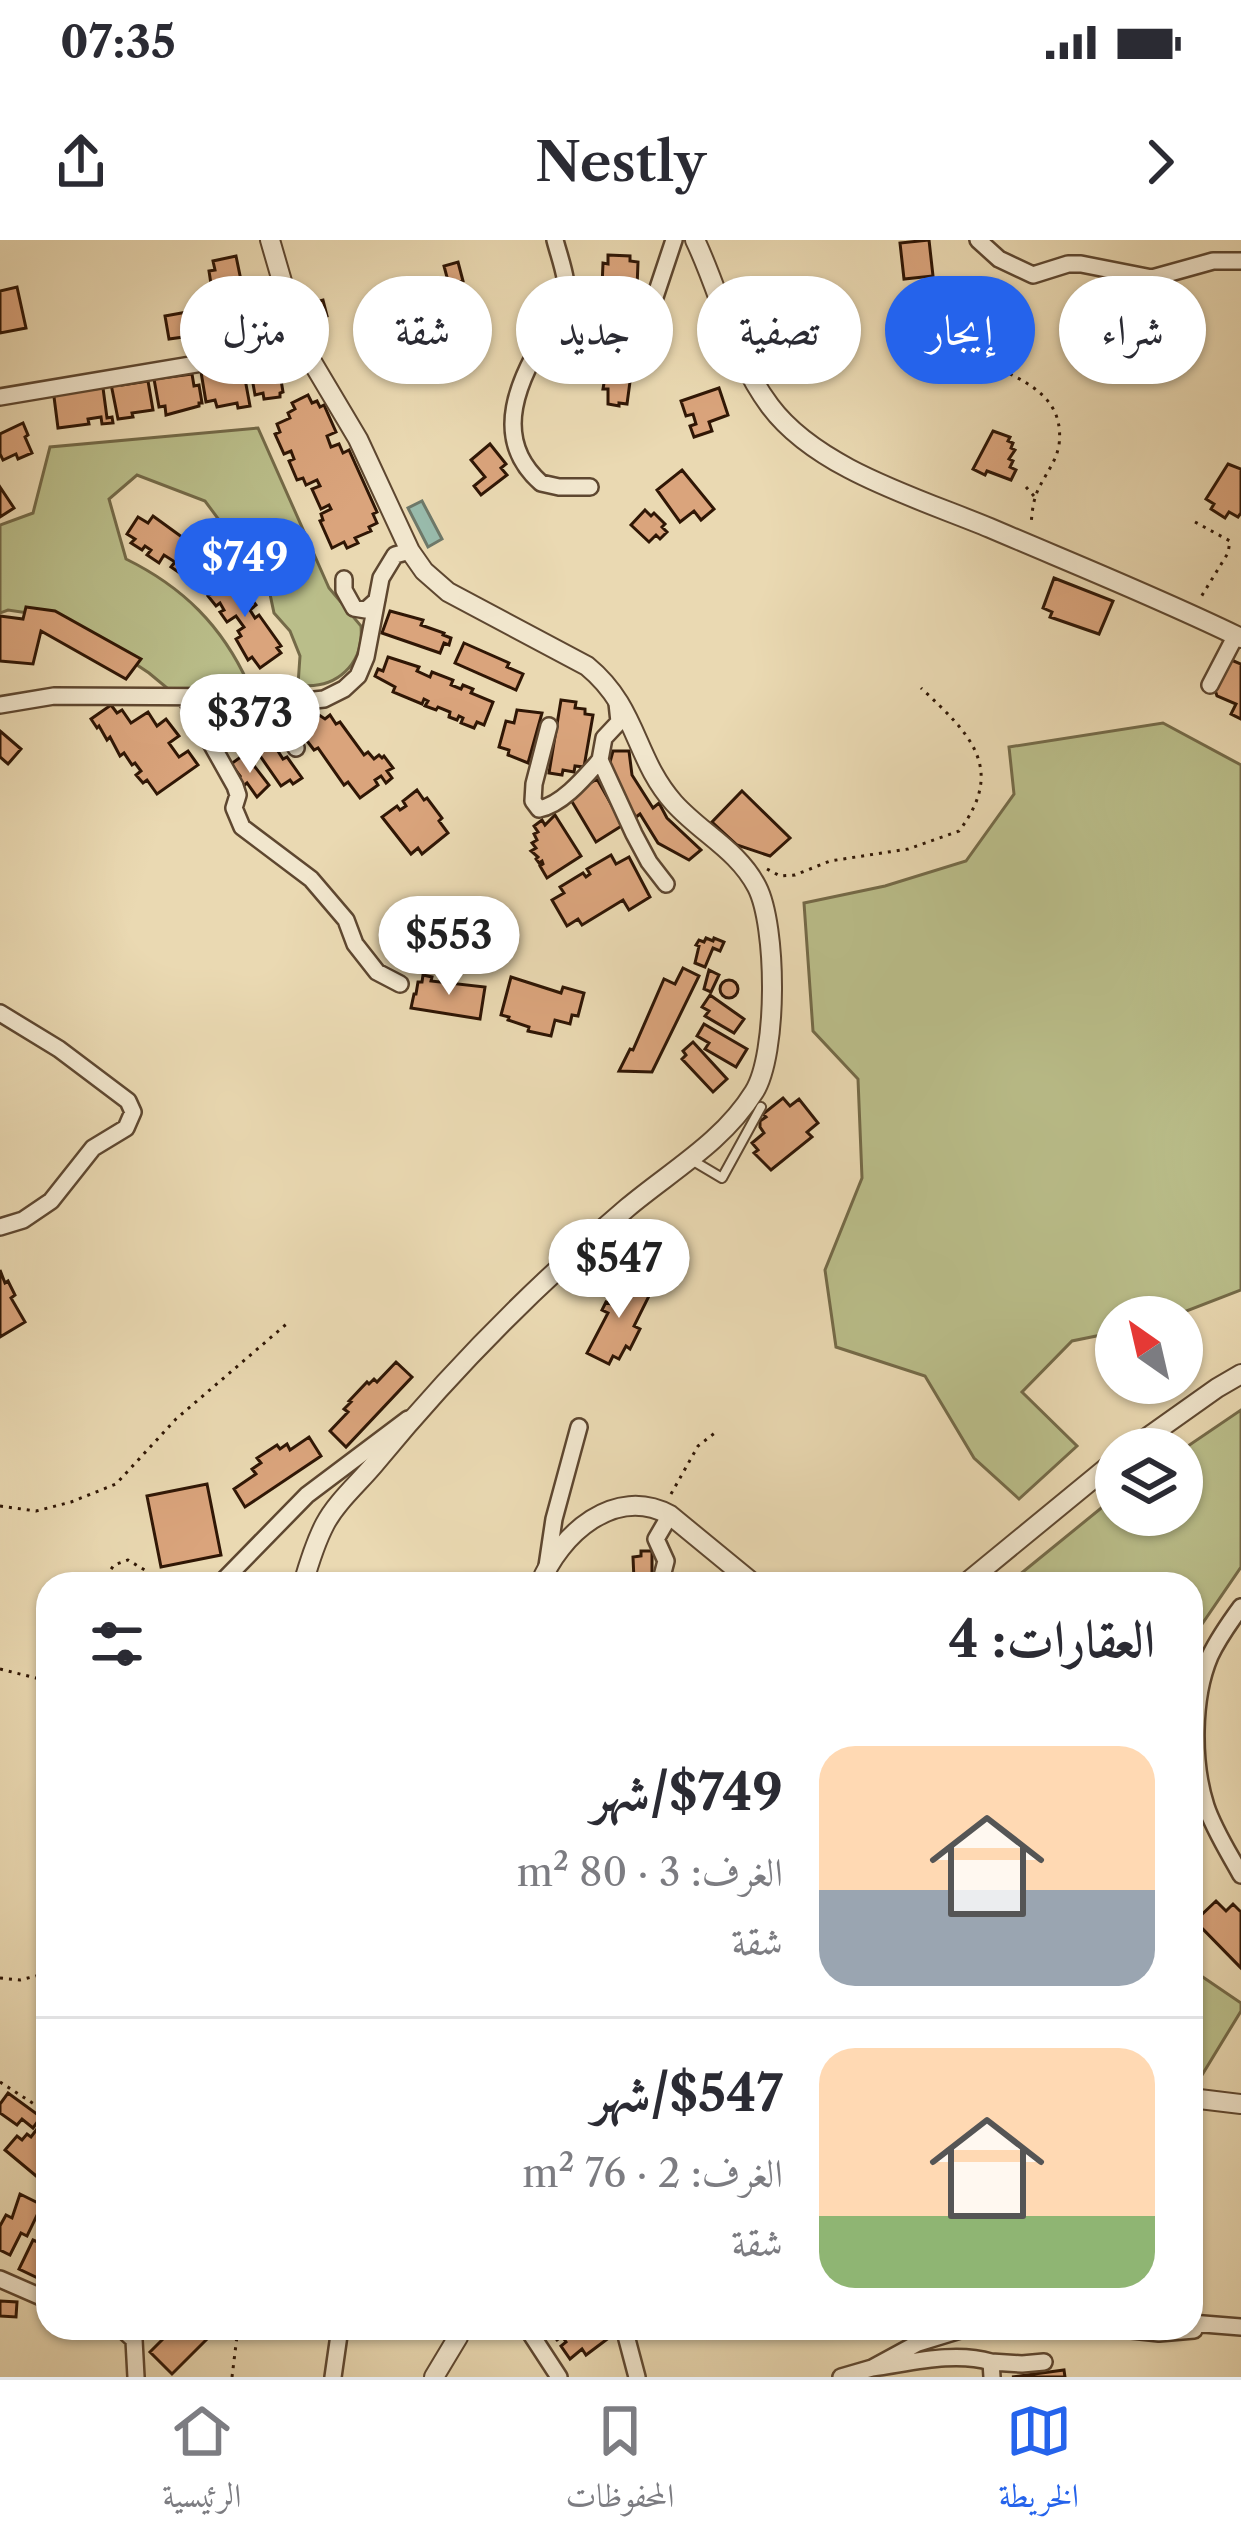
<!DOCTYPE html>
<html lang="ar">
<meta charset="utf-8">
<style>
body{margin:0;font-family:"Libre Caslon Text",Amiri,serif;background:#f7f7f7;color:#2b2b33;direction:rtl;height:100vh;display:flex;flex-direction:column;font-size:45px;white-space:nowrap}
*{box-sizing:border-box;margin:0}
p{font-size:39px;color:#7c7c81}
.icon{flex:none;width:66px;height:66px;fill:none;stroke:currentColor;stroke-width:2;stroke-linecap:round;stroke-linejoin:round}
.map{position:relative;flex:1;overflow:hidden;direction:ltr}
.drawer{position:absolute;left:36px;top:1332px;width:1167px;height:768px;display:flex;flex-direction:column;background:#fff;border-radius:36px;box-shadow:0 3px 9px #0004;direction:rtl}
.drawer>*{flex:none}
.hud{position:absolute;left:36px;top:36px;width:1170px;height:108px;direction:rtl;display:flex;gap:24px}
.needle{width:78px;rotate:326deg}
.tools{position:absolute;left:1095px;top:1056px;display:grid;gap:24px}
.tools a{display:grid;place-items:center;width:108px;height:108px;border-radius:50%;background:#fff;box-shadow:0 3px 9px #0004;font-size:60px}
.price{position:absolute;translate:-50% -102px;padding:0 27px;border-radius:42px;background:#fff;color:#222;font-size:39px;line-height:78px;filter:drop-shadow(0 3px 6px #0008)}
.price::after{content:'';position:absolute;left:50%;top:72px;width:36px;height:27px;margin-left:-18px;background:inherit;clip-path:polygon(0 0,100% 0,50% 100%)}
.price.active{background:#2563eb;color:#fff}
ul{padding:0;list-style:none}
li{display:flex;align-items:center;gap:36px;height:300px;padding:0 48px}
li+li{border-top:3px solid #e1e1e2}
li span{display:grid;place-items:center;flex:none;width:336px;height:240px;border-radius:36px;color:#555}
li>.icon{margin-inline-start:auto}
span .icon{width:144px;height:144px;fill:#fffc;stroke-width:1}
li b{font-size:51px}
h2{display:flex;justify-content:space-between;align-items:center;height:144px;padding:0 48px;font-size:51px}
.chip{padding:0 42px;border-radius:54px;background:#fff;box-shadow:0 3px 9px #0004;font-size:42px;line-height:108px}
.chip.active{background:#2563eb;color:#fff}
.status{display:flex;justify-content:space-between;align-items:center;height:84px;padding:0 60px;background:#fff;direction:ltr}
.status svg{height:33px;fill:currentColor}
header{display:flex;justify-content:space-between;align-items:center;height:156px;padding:0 48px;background:#fff;font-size:54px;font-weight:600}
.tabs{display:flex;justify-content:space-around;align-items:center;height:168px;border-top:3px solid #e1e1e2;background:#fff;font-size:33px;color:#7c7c81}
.tabs a{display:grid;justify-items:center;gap:6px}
.tabs .active{color:#2563eb}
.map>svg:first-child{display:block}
.green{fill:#babe8a;stroke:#746a48;stroke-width:3}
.water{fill:#98baab;stroke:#6e7869;stroke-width:3}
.building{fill:#daa47c;stroke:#2f1605;stroke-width:3}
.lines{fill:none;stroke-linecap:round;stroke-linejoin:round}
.service-casing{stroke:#5e4730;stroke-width:12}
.minor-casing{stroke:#5e4730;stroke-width:20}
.tertiary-casing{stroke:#5e4730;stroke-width:22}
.path{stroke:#2f1605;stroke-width:3;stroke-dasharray:3 6;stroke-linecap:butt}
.service{stroke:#f1e6cd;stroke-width:8}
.minor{stroke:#f1e6cd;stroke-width:15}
.tertiary{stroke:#f1e6cd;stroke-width:18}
</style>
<div class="status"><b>07:35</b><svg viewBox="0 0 49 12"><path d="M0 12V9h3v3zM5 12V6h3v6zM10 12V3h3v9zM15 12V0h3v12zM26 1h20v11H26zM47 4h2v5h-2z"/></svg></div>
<header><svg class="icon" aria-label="forward" viewBox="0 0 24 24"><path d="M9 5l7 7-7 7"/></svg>Nestly<svg class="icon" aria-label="share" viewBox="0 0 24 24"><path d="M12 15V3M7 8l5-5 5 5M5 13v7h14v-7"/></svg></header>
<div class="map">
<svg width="1241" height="2137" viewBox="0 0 1241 2137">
<rect width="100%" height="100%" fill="#ead9b2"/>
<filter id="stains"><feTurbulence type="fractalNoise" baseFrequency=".00167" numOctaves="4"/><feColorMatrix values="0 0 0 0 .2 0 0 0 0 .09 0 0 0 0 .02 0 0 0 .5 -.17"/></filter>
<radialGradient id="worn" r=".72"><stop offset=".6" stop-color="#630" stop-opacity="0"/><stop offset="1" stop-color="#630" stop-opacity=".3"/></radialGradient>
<path class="green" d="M258 188 329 348 361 386C364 424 337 450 298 445L300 416 290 391 274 373 267 340 242 323 228 292 205 261 137 235 109 259 126 319C183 347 222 386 248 443L173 453 149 433 68 379 8 370 0 373V285L33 273 50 207Z
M1163 483 1241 525V1050L1171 1077H1116V1092L1072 1101 1022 1152 1077 1206 1019 1259 974 1218 925 1136 836 1107 825 1030 862 938 858 839 813 791 804 663 885 646 966 621 1014 554 1009 507Z
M1241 1170V1327L1200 1387 1191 1390V1344H1008L1116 1256V1275H1182V1210Z
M1191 1729 1241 1763V1771L1202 1835 1191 1832Z"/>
<path class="water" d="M422 261 442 299 428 307 408 268Z"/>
<path class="building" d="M929 0 933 36 904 39 900 3Z
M608 15 630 16V21L638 22 637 48 602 47 603 23 608 24Z
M236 16 244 55 229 59 228 51 218 54 216 43 211 44 209 31 215 30 213 21Z
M458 22 463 41 449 45 444 26Z
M257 46 258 51 274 46 280 68 256 75 249 48Z
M17 47 26 88 0 93V51Z
M323 60 327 76 307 81 303 65Z
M241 64 243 79 249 78 250 86H246L247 94H243V100L225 102 224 97 213 98 212 85 204 86 202 72 214 71 213 67Z
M187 72 191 96 169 99 165 76Z
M618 92 631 93 629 111 634 112 627 164 619 163V166L608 164V149H603L605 137 598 136 600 120 604 121 610 107H616Z
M279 128 283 152 280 153V157L264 159 263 153 255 155 251 132Z
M208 131H218L219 133 229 132 230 136 237 135 238 140 245 139 250 166 238 168 237 163 217 167 215 160 206 162 201 132Z
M192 134 194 146 199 145 202 163H199V166L166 175 165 166 159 167 154 139Z
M148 141 153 170 132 173 133 177 118 179 111 144 122 142V145Z
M103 148 107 178 112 177 113 183 102 184 101 177 88 179 89 184 58 188 53 149 64 152Z
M719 148 728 175 709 182 712 191 694 197 690 186 696 184 693 174 686 176 681 161Z
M308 155 312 163 317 161 320 167 324 165 336 192 327 196 331 207 339 204 343 213 349 210 377 272 373 274 377 283 369 287 371 291 355 298 358 303 347 308 344 302 332 308 320 281 323 280 321 274 331 269 329 265 321 269 312 249 320 246 317 240 306 245 303 238 297 240 289 221 294 219 291 211 284 214 275 194 280 192 277 184 290 178 288 173 295 169 292 163Z
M23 183 28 195 25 197 32 213 18 219 16 214 3 220 0 214V194Z
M993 191 1010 197 1008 201 1013 203 1011 208 1015 210 1009 219 1013 221 1010 227 1016 230 1011 240 987 231 985 235 973 229Z
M490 204 506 224 501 228 507 235 481 255 474 246 485 237 471 220Z
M1228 224 1241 229V273L1238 277 1229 272 1225 278 1211 269 1214 264 1206 259Z
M682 230 714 269 701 280 694 271 680 282 657 250Z
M0 247 14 268 0 277Z
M645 270 651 276 654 273 665 284 662 287 667 292 660 299 656 295 649 302 631 285Z
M153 276 186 300 189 294 196 299 197 297 217 310 213 316 216 318 211 331 200 342 193 337 190 340 171 327 175 322 164 315 159 323 147 315 151 310 145 306 142 310 131 303 135 299 127 294 138 277 148 283Z
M231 331 256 365 250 370 255 378 259 375 281 406 277 408 281 413 260 428 252 417 248 420 236 399 241 396 238 391 244 387 236 376 227 382 220 372 224 370 220 363 216 366 208 356 212 353 208 348Z
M1054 338 1113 361 1099 394 1050 377 1052 372 1043 368Z
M26 367 55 371 141 419 126 439 41 391 33 424 0 421V376L23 379Z
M390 371 423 380 421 385 444 393 443 395 451 398 449 405 444 403 440 413 382 393Z
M464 403 509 423 507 427 523 434 516 450 455 423Z
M388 417 419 427 417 431 430 437 432 432 453 440 451 445 461 449 463 445 473 449 471 453 493 462 484 485 477 482 474 488 461 483 463 478 459 476 457 480 449 477 450 472 438 467 436 470 425 466 428 461 424 459 422 464 393 452 395 447 375 436 378 429 383 431Z
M1229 419 1241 424V479L1231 474 1236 464 1217 456 1215 450Z
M561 460 576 462 575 468 585 469V474L593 475 584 527 575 526 574 532 563 530 562 535 549 533Z
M231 463 250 467 283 519 287 517 302 538 293 544 290 540 281 546 242 490 236 495 229 486 241 478 229 465Z
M111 465 117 473 122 470 131 483 148 472 157 486 166 479 179 496 169 503 179 517 188 511 198 525 157 554 147 540 143 543 136 535 141 531 135 523 132 525 124 513 120 516 110 497 107 500 99 486 97 488 91 479Z
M517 470 542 473 528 523 508 515 509 510 499 507 506 481 514 483Z
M316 473 325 479 330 475 336 484 340 482 364 515 368 512 374 519 379 515 382 518 384 516 393 528 387 531 392 538 386 543 381 536 375 540 378 545 360 558 348 542 344 545 318 508 314 510 301 493 314 484 310 477Z
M0 491 21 509 8 524 0 517Z
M613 511H629L632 535 653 568 659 563 667 578 701 610 689 620 658 603 640 574 636 577 611 540 610 522Z
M242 516 249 525 252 523 269 545 257 557 247 543 242 547 236 539 240 536 231 524Z
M597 539 623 585 596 602 571 560 574 558 572 554Z
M417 550 424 560 427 558 442 578 439 581 448 593 422 614 418 608 411 614 382 577 397 566 400 570 406 566 403 561Z
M742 551 790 598 770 616 737 605 712 582Z
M555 575 581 616 547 638 540 626 543 624 542 621 539 623 536 619 538 617 531 611 536 608 532 603 537 600 534 594 538 592 534 586 542 580 545 585Z
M611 615 616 624 629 617 650 657 629 670 623 660 582 685 578 679 567 686 552 660 564 653 560 647 583 633 586 637 590 634 587 629Z
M706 698 713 701 714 698 724 702 720 711 713 708 705 727 695 723 699 706 696 705 699 700 704 702Z
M683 728 699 736 652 832 619 831 630 809 633 810 664 739 675 744Z
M709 730 719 735 711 752 704 749Z
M423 735 432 737 431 741 485 747 480 779 411 768 414 754H416L418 742H422Z
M511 737 561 753 563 747 584 753 578 776 572 775 570 784 555 780 551 796 528 791 529 787 508 780 509 777 501 775Z
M720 749a9 9 0 1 1 18 0a9 9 0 1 1-18 0Z
M710 755 744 779 734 793 705 776 709 771 702 767Z
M704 784 747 809 736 827 705 809 709 803 697 796Z
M693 802 727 839 713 852 682 819 686 815 683 811Z
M783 858 790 866 799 859 818 883 807 892 812 897 771 930 754 913 758 910 752 903 764 893 760 887V881L766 877 763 874Z
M0 1030 5 1043 8 1041 15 1055 11 1058 25 1082 0 1097Z
M613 1034 622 1037 625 1044 649 1056 634 1086 640 1089 630 1109 626 1106 619 1119 613 1116 609 1124 587 1113 608 1073 602 1070 606 1062 611 1064 614 1058 608 1044Z
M396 1122 412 1137 346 1207 330 1191 348 1172 344 1169 351 1162 349 1161 367 1142 369 1144 374 1139 377 1142Z
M309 1197 321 1216 245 1267 234 1249 256 1234 252 1229 261 1223 257 1218 277 1205 280 1209 287 1204 290 1210Z
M207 1244 221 1315 161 1327 147 1256Z
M641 1311H652V1339L634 1340 633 1317 641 1316Z
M1216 1661 1226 1671 1233 1664 1241 1672V1728L1195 1681Z
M8 1853 41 1877 33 1888 22 1879 17 1885 0 1873V1864Z
M37 1889 48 1899 47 1945 5 1910 17 1896 22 1900 27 1894 31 1897Z
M20 1954 42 1965 27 1996 21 1993 10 2015 0 2010V1986L6 1975 12 1978Z
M46 1990 48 2026 40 2039 19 2029 33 2000 40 2003Z
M0 2061 17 2062 16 2077 0 2076Z
M174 2088H208L213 2093 172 2134 150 2112Z
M552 2088H609L614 2094 586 2115 582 2109 570 2119 561 2106 566 2102 562 2096 557 2100 549 2090Z
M1064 2130 1065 2137H1012Z"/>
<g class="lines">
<defs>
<path id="service" d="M690 919 722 938 761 867"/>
<path id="minor" d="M555 0C560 20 571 45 564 65 560 73 553 81 549 89 520 138 489 197 541 243L559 247H590
M978 0 999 19 1033 35 1068 24H1081L1152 38 1213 21H1241
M650 72 674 0
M0 157 238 117C267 108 276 104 293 79
M344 339V350L354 368 366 370 377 360
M1210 445 1236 395
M185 457 235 546 238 555 234 568 242 587 311 639 346 680 355 704 377 732 400 744
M617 463 619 482 604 498 600 520 634 594 649 622 666 644
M0 465 54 456 257 457 295 462 324 459 344 449 358 436 366 417 381 338 395 315 410 311
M549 486 534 544 533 561 539 569C562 565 585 537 600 520
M296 508 290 495 303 461
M0 773 59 809 128 861 133 872 126 888 93 908 51 961 23 980 0 987
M547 1326 554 1279 579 1187
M220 1344 307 1255 408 1179
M660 1344 666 1321 656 1299 670 1275
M1241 1367C1230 1382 1218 1399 1210 1416 1192 1458 1192 1523 1206 1566 1214 1590 1229 1613 1241 1635
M0 2039 48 2060
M1191 2083 1241 2087
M121 2088 134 2100 136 2137
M527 2088 559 2137
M624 2088 637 2137
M1113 2088 1159 2093 1194 2090
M991 2122 1022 2124 1044 2122
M872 2128C910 2123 954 2111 991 2122L992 2137
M333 2137 340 2088
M841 2137 872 2128 918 2103 967 2088"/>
<path id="tertiary" d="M270 0 293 79 311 120 358 199 410 311 424 331 448 352 587 426C638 468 634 518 674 563 701 593 738 610 757 647 777 686 778 814 754 852 723 902 671 931 627 968 537 1044 452 1130 377 1221 361 1241 337 1261 325 1284 315 1303 309 1323 303 1344
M695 0C721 54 733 117 770 166 817 229 918 258 990 288 1074 324 1159 358 1241 398
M1131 1209 1217 1148 1241 1134
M540 1344C560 1294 615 1245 670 1275L754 1344
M965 1344 1116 1220
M1191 1858 1241 1864
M434 2137 458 2097 460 2088"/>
</defs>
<use href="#service" class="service-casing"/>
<use href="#minor" class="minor-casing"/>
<use href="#tertiary" class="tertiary-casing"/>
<path class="path" d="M949 84C954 92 958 103 965 108 997 136 1067 142 1059 205 1056 222 1046 233 1039 248 1033 259 1032 273 1031 285
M1026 247 1034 256
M1195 282 1230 301 1228 313 1201 357
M767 629 780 636 795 635 830 621 908 609 959 591C1007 528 969 493 921 448
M671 1254 698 1206 716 1192
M0 1266 36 1271 71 1262 116 1244 176 1179 290 1081
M101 1344 114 1325 128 1320 148 1332
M0 1429 48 1441
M0 1738 20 1740 48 1733
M0 1842 48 1873
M232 2137 238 2088"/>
<use href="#service" class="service"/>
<use href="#minor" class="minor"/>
<use href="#tertiary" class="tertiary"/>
</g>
<rect width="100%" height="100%" filter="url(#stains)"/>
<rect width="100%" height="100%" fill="url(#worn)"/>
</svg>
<div class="tools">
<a><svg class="needle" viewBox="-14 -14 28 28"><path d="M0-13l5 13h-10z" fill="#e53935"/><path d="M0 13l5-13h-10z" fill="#7c7c81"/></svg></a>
<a><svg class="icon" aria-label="layers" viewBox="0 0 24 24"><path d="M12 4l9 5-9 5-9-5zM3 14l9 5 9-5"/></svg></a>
</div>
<b class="price active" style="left:245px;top:380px">$749</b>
<b class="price" style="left:250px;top:536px">$373</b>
<b class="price" style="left:449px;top:758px">$553</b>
<b class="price" style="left:619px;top:1081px">$547</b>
<div class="hud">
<a class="chip">شراء</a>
<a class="chip active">إيجار</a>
<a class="chip">تصفية</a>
<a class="chip">جديد</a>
<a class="chip">شقة</a>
<a class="chip">منزل</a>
</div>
<section class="drawer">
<h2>العقارات: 4<svg class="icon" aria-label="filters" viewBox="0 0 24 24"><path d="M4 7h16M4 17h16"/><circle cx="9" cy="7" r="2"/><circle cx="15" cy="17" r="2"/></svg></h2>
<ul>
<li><span style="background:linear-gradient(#ffd9b3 60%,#9aa5b1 0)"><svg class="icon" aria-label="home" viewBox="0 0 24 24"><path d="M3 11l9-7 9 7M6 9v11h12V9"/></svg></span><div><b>$749/شهر</b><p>الغرف: 3 · 80 m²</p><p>شقة</p></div></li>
<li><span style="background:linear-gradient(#ffd9b3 70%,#8fb573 0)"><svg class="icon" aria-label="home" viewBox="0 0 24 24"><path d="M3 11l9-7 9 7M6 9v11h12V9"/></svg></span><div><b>$547/شهر</b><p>الغرف: 2 · 76 m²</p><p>شقة</p></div></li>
</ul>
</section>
</div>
<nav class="tabs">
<a class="active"><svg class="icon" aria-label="map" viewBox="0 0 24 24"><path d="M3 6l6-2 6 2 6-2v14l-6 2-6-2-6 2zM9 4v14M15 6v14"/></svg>الخريطة</a>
<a><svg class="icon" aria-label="saved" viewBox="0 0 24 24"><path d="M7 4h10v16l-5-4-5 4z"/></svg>المحفوظات</a>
<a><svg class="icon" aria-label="home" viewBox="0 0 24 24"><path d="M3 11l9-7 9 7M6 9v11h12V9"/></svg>الرئيسية</a>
</nav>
